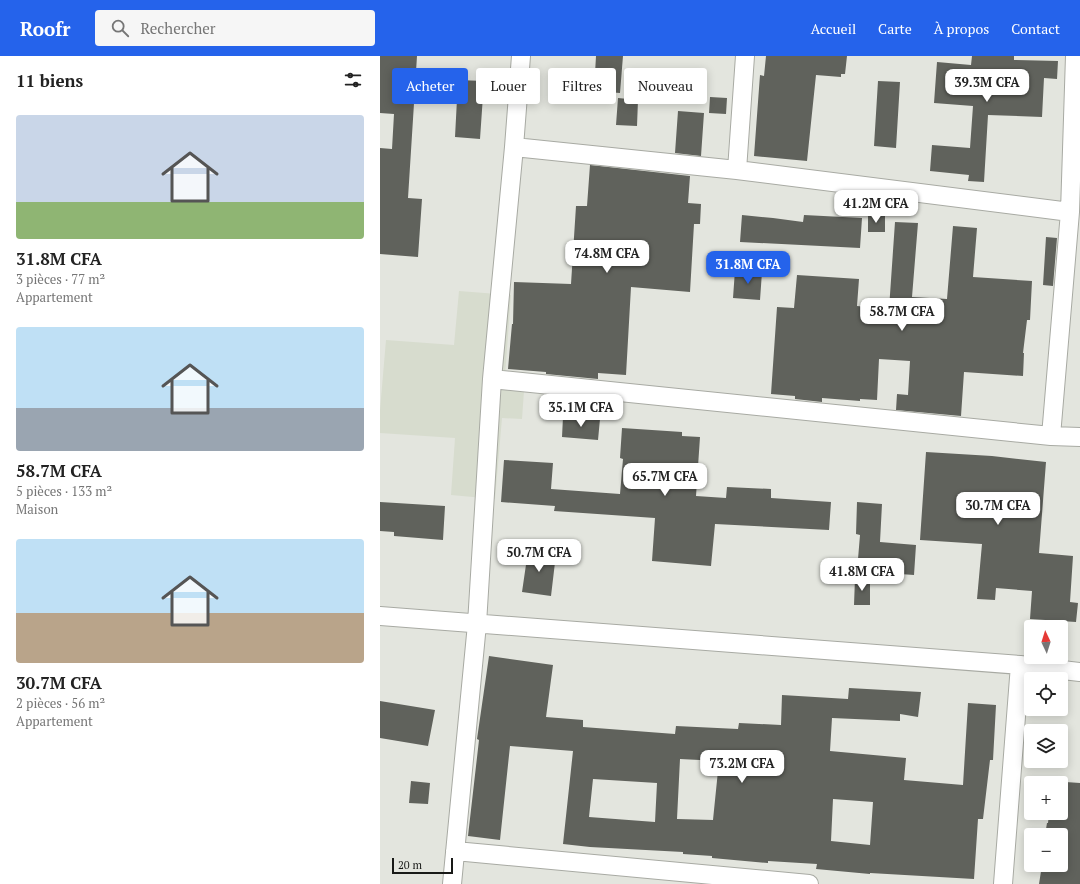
<!DOCTYPE html>
<html lang="fr">
<meta charset="utf-8">
<style>
body{margin:0;font-family:"PT Serif",serif;background:#f6f6f6;color:#222;height:100vh;display:flex;flex-direction:column;font-size:15px;white-space:nowrap}
*{box-sizing:border-box;margin:0}
p{font-size:13px;color:#767676}
.icon{flex:none;width:22px;height:22px;fill:none;stroke:currentColor;stroke-width:2;stroke-linecap:round;stroke-linejoin:round}
.map{position:relative;flex:1;overflow:hidden}
.panel{display:flex;flex-direction:column;background:#fff;width:380px}
.panel>*{flex:none}
.hud{position:absolute;left:12px;top:12px;width:380px;height:36px;display:flex;gap:8px}
.needle{width:26px;rotate:356deg}
.buttons{position:absolute;left:644px;top:564px;display:grid;gap:8px}
.buttons a{display:grid;place-items:center;width:44px;height:44px;border-radius:4px;background:#fff;box-shadow:0 2px 10px #0003;font-size:20px}
.scale{position:absolute;left:12px;bottom:10px;width:61px;box-sizing:border-box;padding-left:4px;border:2px solid #181917;border-top:0;font-size:11px;line-height:14px;white-space:nowrap;color:#181917;-webkit-text-stroke:3px #e3e5de;paint-order:stroke}
.price{position:absolute;translate:-50% -34px;padding:0 9px;border-radius:8px;background:#fff;color:#222;font-size:13px;line-height:26px;filter:drop-shadow(0 1px 2px #0008)}
.price::after{content:'';position:absolute;left:50%;top:24px;width:12px;height:9px;margin-left:-6px;background:inherit;clip-path:polygon(0 0,100% 0,50% 100%)}
.price.current{background:#2563eb;color:#fff}
ul{padding:0;list-style:none}
li{display:grid;align-content:center;gap:8px;height:212px;padding:0 16px}
li span{display:grid;place-items:center;height:124px;border-radius:4px;color:#555}
li>.icon{margin-inline-start:auto}
span .icon{width:72px;height:72px;fill:#fffc;stroke-width:1}
li b{font-size:17px}
h2{display:flex;justify-content:space-between;align-items:center;height:48px;padding:0 16px;font-size:17px}
.tag{padding:0 14px;border-radius:4px;background:#fff;box-shadow:0 2px 10px #0003;font-size:14px;line-height:36px}
.tag.current{background:#2563eb;color:#fff}
header{display:flex;align-items:center;gap:24px;box-sizing:border-box;height:56px;padding:0 20px;background:#2563eb;color:#fff}
header strong{font-size:19px}
nav{display:flex;gap:22px;margin-inline-start:auto;font-size:14px}
.search{width:280px;height:36px;background:#f6f6f6;display:flex;align-items:center;gap:10px;box-sizing:border-box;padding:0 14px;border-radius:4px;color:#767676;font-size:15px}
main{display:flex;flex:1;min-height:0}
.map>svg:first-child{display:block}
.built{fill:#d7dcce}
.building{fill:#60625c;fill-rule:evenodd}
.lines{fill:none;stroke-linecap:round;stroke-linejoin:round}
.minor-casing{stroke:#a8aaa3;stroke-width:20}
.minor{stroke:#fff;stroke-width:18}
</style>
<header>
<strong>Roofr</strong>
<div class="search"><svg class="icon" aria-label="search" viewBox="0 0 24 24"><circle cx="10" cy="10" r="6"/><path d="M15 15l6 6"/></svg>Rechercher</div>
<nav><a>Accueil</a><a>Carte</a><a>À propos</a><a>Contact</a></nav>
</header>
<main>
<section class="panel">
<h2>11 biens<svg class="icon" aria-label="filters" viewBox="0 0 24 24"><path d="M4 7h16M4 17h16"/><circle cx="9" cy="7" r="2"/><circle cx="15" cy="17" r="2"/></svg></h2>
<ul>
<li><span style="background:linear-gradient(#c9d6e8 70%,#8fb573 0)"><svg class="icon" aria-label="home" viewBox="0 0 24 24"><path d="M3 11l9-7 9 7M6 9v11h12V9"/></svg></span><div><b>31.8M CFA</b><p>3 pièces · 77 m²</p><p>Appartement</p></div></li>
<li><span style="background:linear-gradient(#bfe0f5 65%,#9aa5b1 0)"><svg class="icon" aria-label="home" viewBox="0 0 24 24"><path d="M3 11l9-7 9 7M6 9v11h12V9"/></svg></span><div><b>58.7M CFA</b><p>5 pièces · 133 m²</p><p>Maison</p></div></li>
<li><span style="background:linear-gradient(#bfe0f5 60%,#b9a48a 0)"><svg class="icon" aria-label="home" viewBox="0 0 24 24"><path d="M3 11l9-7 9 7M6 9v11h12V9"/></svg></span><div><b>30.7M CFA</b><p>2 pièces · 56 m²</p><p>Appartement</p></div></li>
</ul>
</section>
<div class="map">
<svg width="700" height="828" viewBox="0 0 700 828">
<rect width="100%" height="100%" fill="#e3e5de"/>
<path class="built" d="M79 235 131 239 124 333 144 335 142 363 122 362 115 443 71 439 75 382 0 377V354L6 284 74 289Z"/>
<path class="building" d="M0 0H37L28 142 42 143 38 201 0 198V92L12 93 14 58 0 57Z
M216 0H243L240 37 214 35Z
M386 0H467L465 18H461V21L436 19 427 105 374 100 380 19 384 20Z
M592 0H634V4L678 5 677 23 664 22 662 61 608 59 604 126 588 125 589 119 550 115 552 89 590 92 593 50 554 47 557 6 591 9Z
M78 24 104 25 100 83 75 81Z
M498 25 520 26 516 92 494 90Z
M330 41 347 42 346 58 329 57Z
M238 42 258 44 257 70 236 69Z
M298 55 324 57 321 100 295 97Z
M210 109 310 120 308 147 321 148 320 168H314L310 236 251 231 246 319 218 317V323L166 318V316L128 313 132 268H133L134 226 191 228 196 150H207Z
M362 159 393 162 423 166 424 159 482 162 480 192 360 186Z
M488 159H505V176H488Z
M515 166 538 167 532 241 567 243 573 170 597 172 593 221 652 225 650 264H647L643 297H644L643 320 584 316 581 360 516 354 517 338 528 339 530 305 499 303 497 344 480 343V345L442 342V346L415 343V340L391 338 397 251 414 252 417 219 479 223 477 250 509 253Z
M666 181 677 182 673 230 663 229Z
M355 214 382 216 380 244 353 242Z
M183 361 220 363 218 384 182 381Z
M242 372 302 376V380L320 381 316 440 346 442 347 431 391 433V442L451 446 449 474 335 468 331 510 272 505 275 462 174 455 175 450 121 446 124 404 173 407 171 433 240 438 243 403 240 402Z
M546 396 612 400 666 406 659 497 693 500 690 546 698 547 696 566 650 563 652 535 616 532 615 544 597 543 602 488 540 484Z
M0 446 65 450 63 484 14 480V476L0 475Z
M477 446 502 448 500 486 536 489 534 519 477 515 480 479 476 478Z
M148 495 176 498 171 540 142 536Z
M475 522 490 523V549H474Z
M109 600 173 609 166 661 203 664V671L295 678 296 670 358 673 359 667 401 669 402 639 468 643 469 632 541 636 538 661 520 658V665L452 662 450 695 526 702 524 724 583 729 588 647 616 649 613 704H610L603 763H598L594 823 490 817V818L436 813 437 808 388 805V807L332 802V800L303 798V796L210 791 183 788 193 695 130 690 120 784 88 780 99 684 97 683ZM300 703 339 705 333 764 297 763ZM213 723 277 727 275 766 209 761ZM453 743 493 746 490 789 451 785Z
M0 645 55 654 48 690 0 682Z
M31 725 50 727 48 748 29 747Z
M671 725 700 727V828H659L662 809H681V779H665L667 767H668L669 757H681V727H671Z"/>
<g class="lines">
<defs>
<path id="minor" d="M134 91 357 114 690 156
M357 114 365 0
M112 323 671 380 700 381
M671 380 690 156 695 0
M0 560 640 609 700 616
M75 795 429 828
M72 828 97 568 112 323 134 91 141 0
M623 828 640 609"/>
</defs>
<use href="#minor" class="minor-casing"/>
<use href="#minor" class="minor"/>
</g>
</svg>
<div class="buttons">
<a><svg class="needle" viewBox="-14 -14 28 28"><path d="M0-13l5 13h-10z" fill="#e53935"/><path d="M0 13l5-13h-10z" fill="#767676"/></svg></a>
<a><svg class="icon" aria-label="locate" viewBox="0 0 24 24"><circle cx="12" cy="12" r="6"/><path d="M12 2v4M12 18v4M2 12h4M18 12h4"/></svg></a>
<a><svg class="icon" aria-label="layers" viewBox="0 0 24 24"><path d="M12 4l9 5-9 5-9-5zM3 14l9 5 9-5"/></svg></a>
<a>+</a>
<a>−</a>
</div>
<div class="scale">20 m</div>
<b class="price" style="left:607px;top:47px">39.3M CFA</b>
<b class="price" style="left:496px;top:168px">41.2M CFA</b>
<b class="price" style="left:227px;top:218px">74.8M CFA</b>
<b class="price current" style="left:368px;top:229px">31.8M CFA</b>
<b class="price" style="left:522px;top:276px">58.7M CFA</b>
<b class="price" style="left:201px;top:372px">35.1M CFA</b>
<b class="price" style="left:285px;top:441px">65.7M CFA</b>
<b class="price" style="left:618px;top:470px">30.7M CFA</b>
<b class="price" style="left:159px;top:517px">50.7M CFA</b>
<b class="price" style="left:482px;top:536px">41.8M CFA</b>
<b class="price" style="left:362px;top:728px">73.2M CFA</b>
<div class="hud">
<a class="tag current">Acheter</a>
<a class="tag">Louer</a>
<a class="tag">Filtres</a>
<a class="tag">Nouveau</a>
</div>
</div>
</main>
